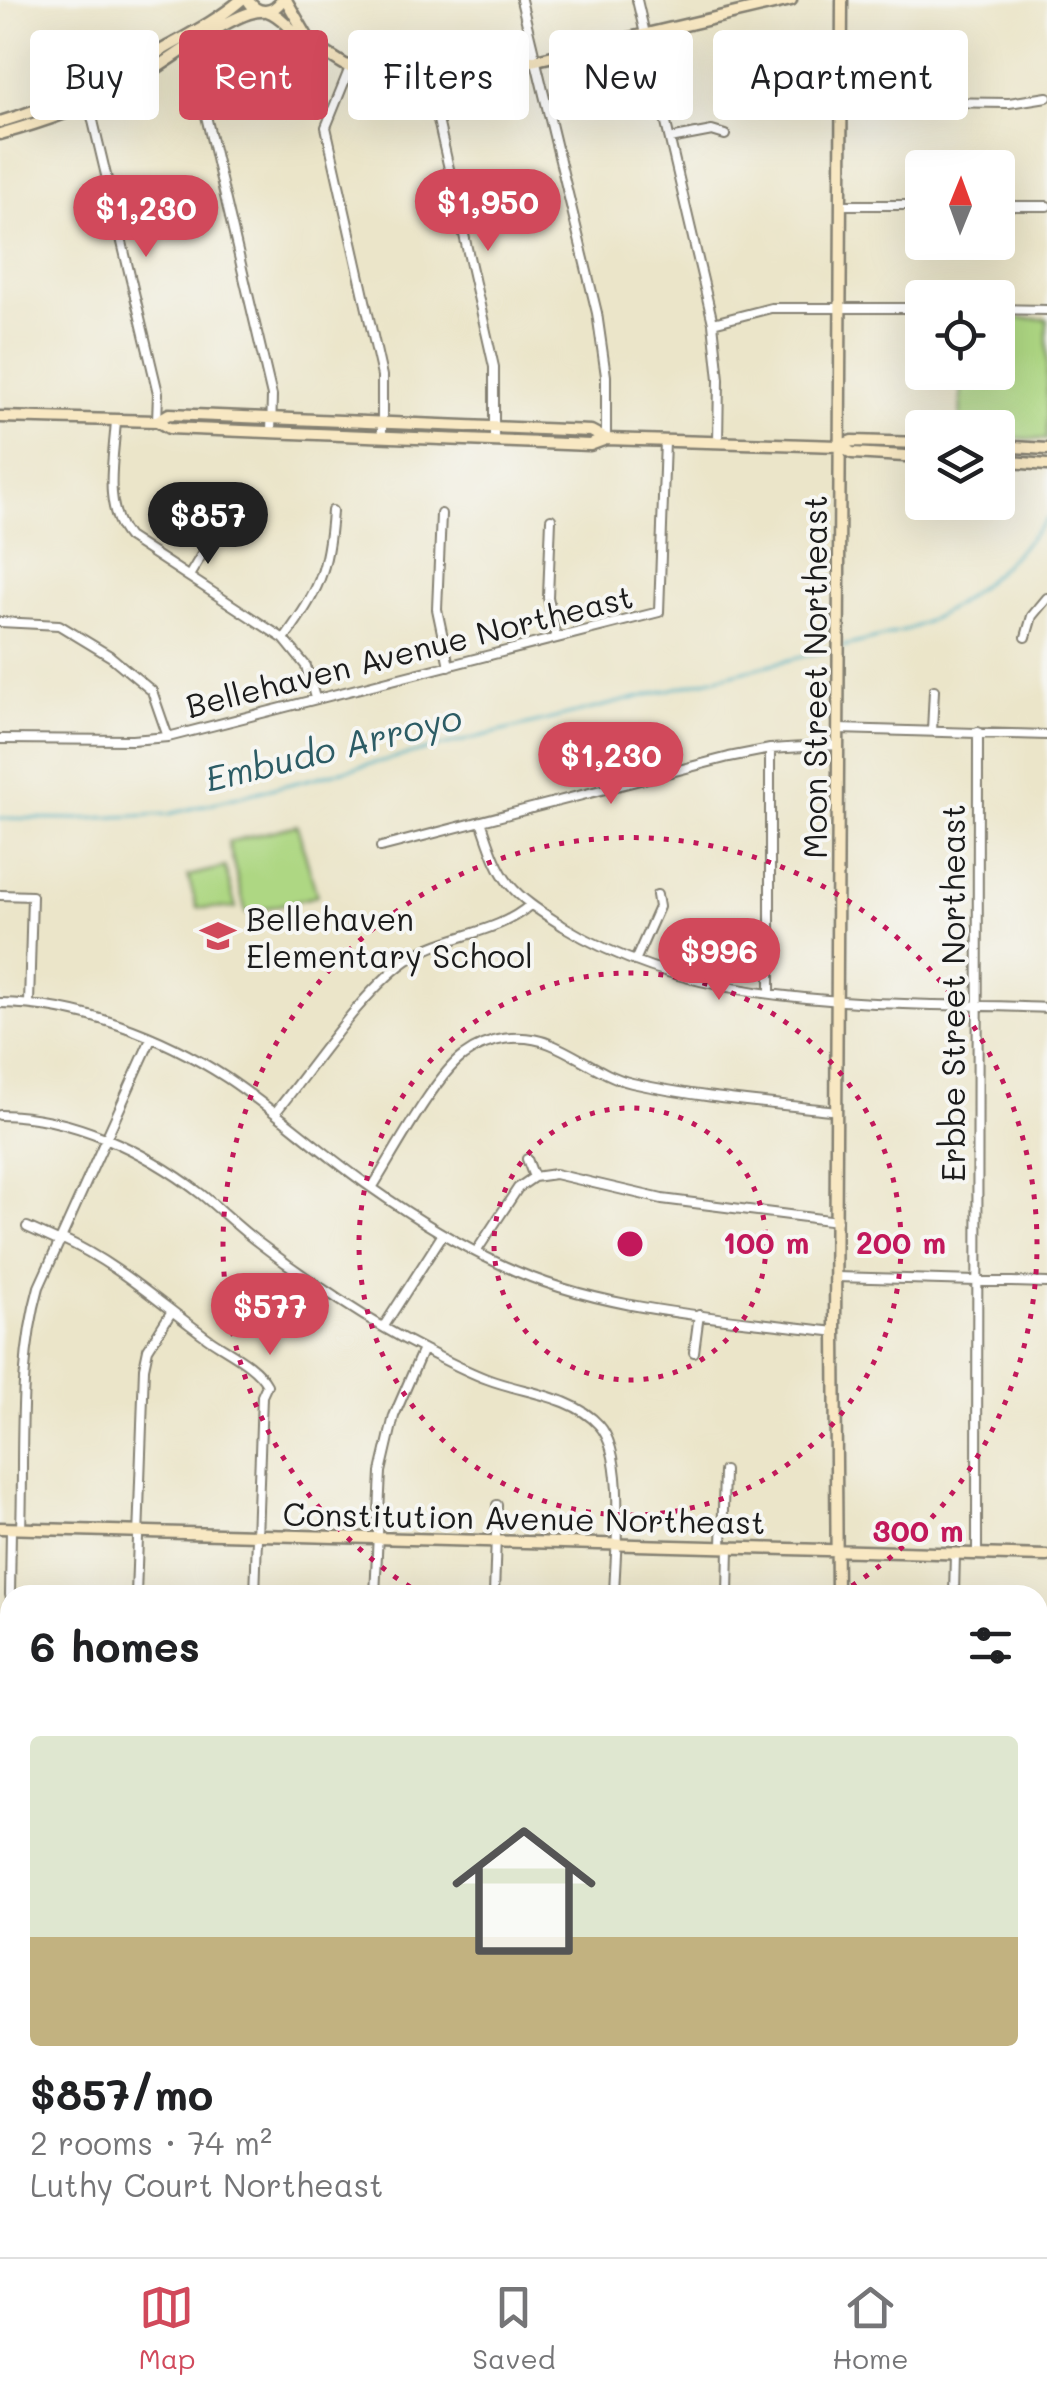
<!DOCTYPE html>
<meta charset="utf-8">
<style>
body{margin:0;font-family:Mali,sans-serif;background:#f6f6f6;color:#202124;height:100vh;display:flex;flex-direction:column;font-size:38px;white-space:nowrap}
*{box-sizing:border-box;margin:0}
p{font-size:32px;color:#757577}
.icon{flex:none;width:55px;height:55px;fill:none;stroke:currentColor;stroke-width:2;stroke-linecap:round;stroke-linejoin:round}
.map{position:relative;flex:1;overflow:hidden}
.drawer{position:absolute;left:0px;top:1585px;width:1048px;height:672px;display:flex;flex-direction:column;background:#fff;border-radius:30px 30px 0 0;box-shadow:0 10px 40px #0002}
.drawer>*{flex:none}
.banner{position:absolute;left:30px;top:30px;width:988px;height:90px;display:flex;gap:20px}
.needle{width:65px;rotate:1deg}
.buttons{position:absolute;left:905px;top:150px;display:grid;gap:20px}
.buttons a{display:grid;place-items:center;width:110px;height:110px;border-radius:10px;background:#fff;box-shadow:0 10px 40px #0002;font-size:50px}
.price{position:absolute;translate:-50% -85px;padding:0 22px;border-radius:35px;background:#d1495b;color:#fff;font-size:32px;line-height:65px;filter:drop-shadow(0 2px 5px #0008)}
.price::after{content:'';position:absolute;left:50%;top:60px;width:30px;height:22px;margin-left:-15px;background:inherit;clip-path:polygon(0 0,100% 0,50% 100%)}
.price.selected{background:#222;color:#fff}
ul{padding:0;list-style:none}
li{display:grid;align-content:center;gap:20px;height:530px;padding:0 30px}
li+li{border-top:2px solid #e0e0e0}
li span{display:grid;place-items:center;height:310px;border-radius:10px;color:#555}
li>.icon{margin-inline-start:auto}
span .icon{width:180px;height:180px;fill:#fffc;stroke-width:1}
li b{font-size:42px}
h2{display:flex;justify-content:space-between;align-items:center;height:120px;padding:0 30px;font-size:42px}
.chip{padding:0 35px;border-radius:10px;background:#fff;box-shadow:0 10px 40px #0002;font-size:35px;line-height:90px}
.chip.selected{background:#d1495b;color:#fff}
.tabs{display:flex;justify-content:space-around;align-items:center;height:140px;border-top:2px solid #e0e0e0;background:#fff;font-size:28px;color:#757577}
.tabs a{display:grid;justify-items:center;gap:5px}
.tabs .selected{color:#d1495b}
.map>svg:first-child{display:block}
.green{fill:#aed783;stroke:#657a50;stroke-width:2.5}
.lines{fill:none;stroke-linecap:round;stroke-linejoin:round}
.stream{stroke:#3fabbf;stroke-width:2.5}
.street-casing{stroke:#848072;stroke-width:12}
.secondary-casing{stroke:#848072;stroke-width:15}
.street{stroke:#fff;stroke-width:8}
.secondary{stroke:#f8e8c3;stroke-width:10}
.ring{fill:none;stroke:#c2185b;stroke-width:5;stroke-dasharray:5 10}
.labels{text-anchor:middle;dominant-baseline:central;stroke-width:8;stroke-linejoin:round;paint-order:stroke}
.street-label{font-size:32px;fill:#1c1c1c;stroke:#f6f6f2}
.poi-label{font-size:32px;fill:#1c1c1c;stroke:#f6f6f2;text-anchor:start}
.water-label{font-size:35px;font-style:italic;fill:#2c5c65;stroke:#f6f6f2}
.centre{fill:#c2185b;stroke:#f6f6f2;stroke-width:5}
.ring-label{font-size:30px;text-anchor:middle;font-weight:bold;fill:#c2185b;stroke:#f6f6f2;stroke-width:8;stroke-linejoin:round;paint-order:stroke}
</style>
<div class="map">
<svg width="1047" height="2257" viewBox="0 0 1047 2257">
<rect width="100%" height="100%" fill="#f6f6f2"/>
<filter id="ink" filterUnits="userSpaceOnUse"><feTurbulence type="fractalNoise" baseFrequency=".01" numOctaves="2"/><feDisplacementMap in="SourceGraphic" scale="20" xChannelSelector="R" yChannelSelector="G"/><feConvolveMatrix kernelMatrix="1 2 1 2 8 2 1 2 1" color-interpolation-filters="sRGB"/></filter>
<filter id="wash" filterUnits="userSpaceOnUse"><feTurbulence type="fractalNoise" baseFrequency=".0048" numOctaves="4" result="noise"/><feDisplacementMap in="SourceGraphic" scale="40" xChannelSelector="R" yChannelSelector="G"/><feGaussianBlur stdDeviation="2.25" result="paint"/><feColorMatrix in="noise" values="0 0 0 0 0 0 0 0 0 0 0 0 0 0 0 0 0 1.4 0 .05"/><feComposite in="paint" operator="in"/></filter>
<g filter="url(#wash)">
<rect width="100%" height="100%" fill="#ebe5c9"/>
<path class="green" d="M998 318 1047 319V440L998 437V428L960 427 962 373 998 372Z
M297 825 317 896 246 913 228 842Z
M225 867 236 908H197L188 876Z
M796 2248H1034V2257H814Z"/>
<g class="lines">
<path class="stream" d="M841 647C866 640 892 636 916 626 969 604 1010 561 1047 519
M0 818 79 819 169 814 833 649"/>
</g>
</g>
<g filter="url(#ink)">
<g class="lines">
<defs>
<path id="street" d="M521 0 597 313 606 376V439
M637 0 713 323 719 379 718 443
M190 48 272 396 271 433
M349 70 326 127 382 376V437
M430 85 494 367V441
M842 101 1009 103 1047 97
M89 104 158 393 157 421
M670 139 712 131 725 135
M841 205H922
M998 206H1047
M998 309 1047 310
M713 323 771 308H922
M116 420C114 458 102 506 128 537L284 639 306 666 315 698
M441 514 437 609 449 666
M551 519 548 597 556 638
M189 576 211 539 221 505
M0 622 59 625 110 656 152 691 168 737
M1026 637 1032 616 1047 598
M284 639C319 590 328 572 332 511
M838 729 1047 735
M932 731 934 690
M0 739 132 740 168 737 659 612 665 441
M481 821C489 843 495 866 509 884 524 902 543 913 563 926 707 1014 885 1001 1047 1008
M381 847 729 757 770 749 838 745
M0 895 32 896 29 1004
M635 961 659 907 657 895
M770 993V749
M0 1003C79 1004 161 1035 227 1078 278 1112 322 1154 372 1188 413 1217 457 1244 502 1265 604 1313 724 1317 835 1332
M275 1113C311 1069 366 985 412 957 450 934 497 934 530 905
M0 1115C72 1116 144 1150 201 1194 221 1210 239 1228 259 1243 307 1280 371 1323 425 1350 445 1360 466 1371 487 1379 523 1393 572 1395 599 1425 627 1455 615 1553 614 1595
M527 1159 534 1177
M372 1188C392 1156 435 1076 463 1056 487 1038 521 1032 550 1044 578 1055 602 1076 632 1083 699 1098 769 1103 837 1111
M27 1227 60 1242
M61 1238C116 1263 157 1301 205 1336 225 1351 255 1363 267 1385L262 1396 255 1595
M476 1252 518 1188 534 1177 555 1174 662 1199 837 1221
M836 1277 1047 1283
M384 1326 443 1234
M694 1352 699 1314
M21 1529C24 1448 17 1365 39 1287L151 1039
M722 1547 724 1471
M977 1554 978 732
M10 1595 11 1529
M136 1595 144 1368 148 1349 172 1311
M375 1595 381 1472 394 1416 423 1349
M494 1595 497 1505
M728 1595 729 1547
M954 1595 955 1553
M10 1603 7 1776 10 1806
M0 1872 10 1869
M1038 1920 1047 1911
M0 2006 10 2005
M0 2120 10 2134
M111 2248 121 2257
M284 2248 293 2257
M453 2248 462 2257
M226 2257 255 2248
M602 2257V2248"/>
<path id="secondary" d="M248 0C257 15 273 14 282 0
M286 0 308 38
M267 11C282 16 287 27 299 35 350 68 364 84 430 85L791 0
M0 122C61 104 115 78 169 46 194 32 219 19 241 0
M0 134C43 122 86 107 125 87 158 71 231 11 261 11
M0 417 157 421 169 428 590 445 606 439 839 446 852 441 922 443
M157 421 169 414 591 431 606 439
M839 446 852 453 922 457
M998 446 1047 449
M998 461 1047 465
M0 1528 1047 1556
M837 1595 835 1332 842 0
M1038 1981 1047 2014"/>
</defs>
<use href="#street" class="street-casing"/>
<use href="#secondary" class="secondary-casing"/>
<use href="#street" class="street"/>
<use href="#secondary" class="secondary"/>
</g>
</g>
<g class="ring">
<circle cx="630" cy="1244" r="136"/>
<circle cx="630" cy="1244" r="271"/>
<path d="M423 1595A407 407 0 1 1 837 1595"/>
</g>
<defs>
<symbol id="school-bare" viewBox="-9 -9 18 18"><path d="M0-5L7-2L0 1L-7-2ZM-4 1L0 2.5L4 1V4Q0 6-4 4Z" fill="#d1495b" stroke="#f6f6f2" stroke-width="2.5" paint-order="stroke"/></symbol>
</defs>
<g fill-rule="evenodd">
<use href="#school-bare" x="193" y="911" width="50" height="50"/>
</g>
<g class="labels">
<g class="street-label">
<text transform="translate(409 650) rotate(-14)">Bellehaven Avenue Northeast</text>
<text transform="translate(814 677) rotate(-90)">Moon Street Northeast</text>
<text transform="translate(952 993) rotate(-90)">Erbbe Street Northeast</text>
<text transform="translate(524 1517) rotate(1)">Constitution Avenue Northeast</text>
</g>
<g class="poi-label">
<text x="246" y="918">Bellehaven<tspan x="246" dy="37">Elementary School</tspan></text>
</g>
<g class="water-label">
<text transform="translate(333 747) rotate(-14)">Embudo Arroyo</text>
</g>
</g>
<circle cx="630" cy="1244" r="15" class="centre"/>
<g class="ring-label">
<text x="766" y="1254">100 m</text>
<text x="901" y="1254">200 m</text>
<text x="918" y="1542">300 m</text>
</g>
</svg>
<div class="buttons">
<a><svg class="needle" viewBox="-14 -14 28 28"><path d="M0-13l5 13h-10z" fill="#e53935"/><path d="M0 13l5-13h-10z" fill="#757577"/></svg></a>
<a><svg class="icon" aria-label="locate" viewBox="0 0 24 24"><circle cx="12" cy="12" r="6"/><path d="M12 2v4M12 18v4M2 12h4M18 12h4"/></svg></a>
<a><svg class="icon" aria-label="layers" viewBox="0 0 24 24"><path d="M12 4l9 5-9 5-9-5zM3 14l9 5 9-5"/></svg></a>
</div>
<b class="price" style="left:488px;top:254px">$1,950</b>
<b class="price" style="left:146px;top:260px">$1,230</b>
<b class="price selected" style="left:208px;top:567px">$857</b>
<b class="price" style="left:611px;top:807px">$1,230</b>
<b class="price" style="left:719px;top:1003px">$996</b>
<b class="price" style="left:270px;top:1358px">$577</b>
<div class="banner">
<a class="chip">Buy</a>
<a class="chip selected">Rent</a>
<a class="chip">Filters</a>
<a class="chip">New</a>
<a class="chip">Apartment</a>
</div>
<section class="drawer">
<h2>6 homes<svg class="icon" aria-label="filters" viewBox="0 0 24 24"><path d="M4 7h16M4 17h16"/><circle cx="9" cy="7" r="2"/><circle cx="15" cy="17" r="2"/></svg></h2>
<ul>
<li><span style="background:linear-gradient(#dfe7d0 65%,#c2b280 0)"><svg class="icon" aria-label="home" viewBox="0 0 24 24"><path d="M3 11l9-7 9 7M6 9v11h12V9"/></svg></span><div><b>$857/mo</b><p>2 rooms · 74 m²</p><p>Luthy Court Northeast</p></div></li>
</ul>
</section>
</div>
<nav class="tabs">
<a class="selected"><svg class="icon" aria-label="map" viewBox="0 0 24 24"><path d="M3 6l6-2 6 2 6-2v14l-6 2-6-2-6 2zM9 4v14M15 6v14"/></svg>Map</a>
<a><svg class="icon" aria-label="saved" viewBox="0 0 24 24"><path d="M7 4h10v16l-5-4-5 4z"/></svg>Saved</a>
<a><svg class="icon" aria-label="home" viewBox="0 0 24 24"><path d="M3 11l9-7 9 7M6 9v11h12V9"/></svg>Home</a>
</nav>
